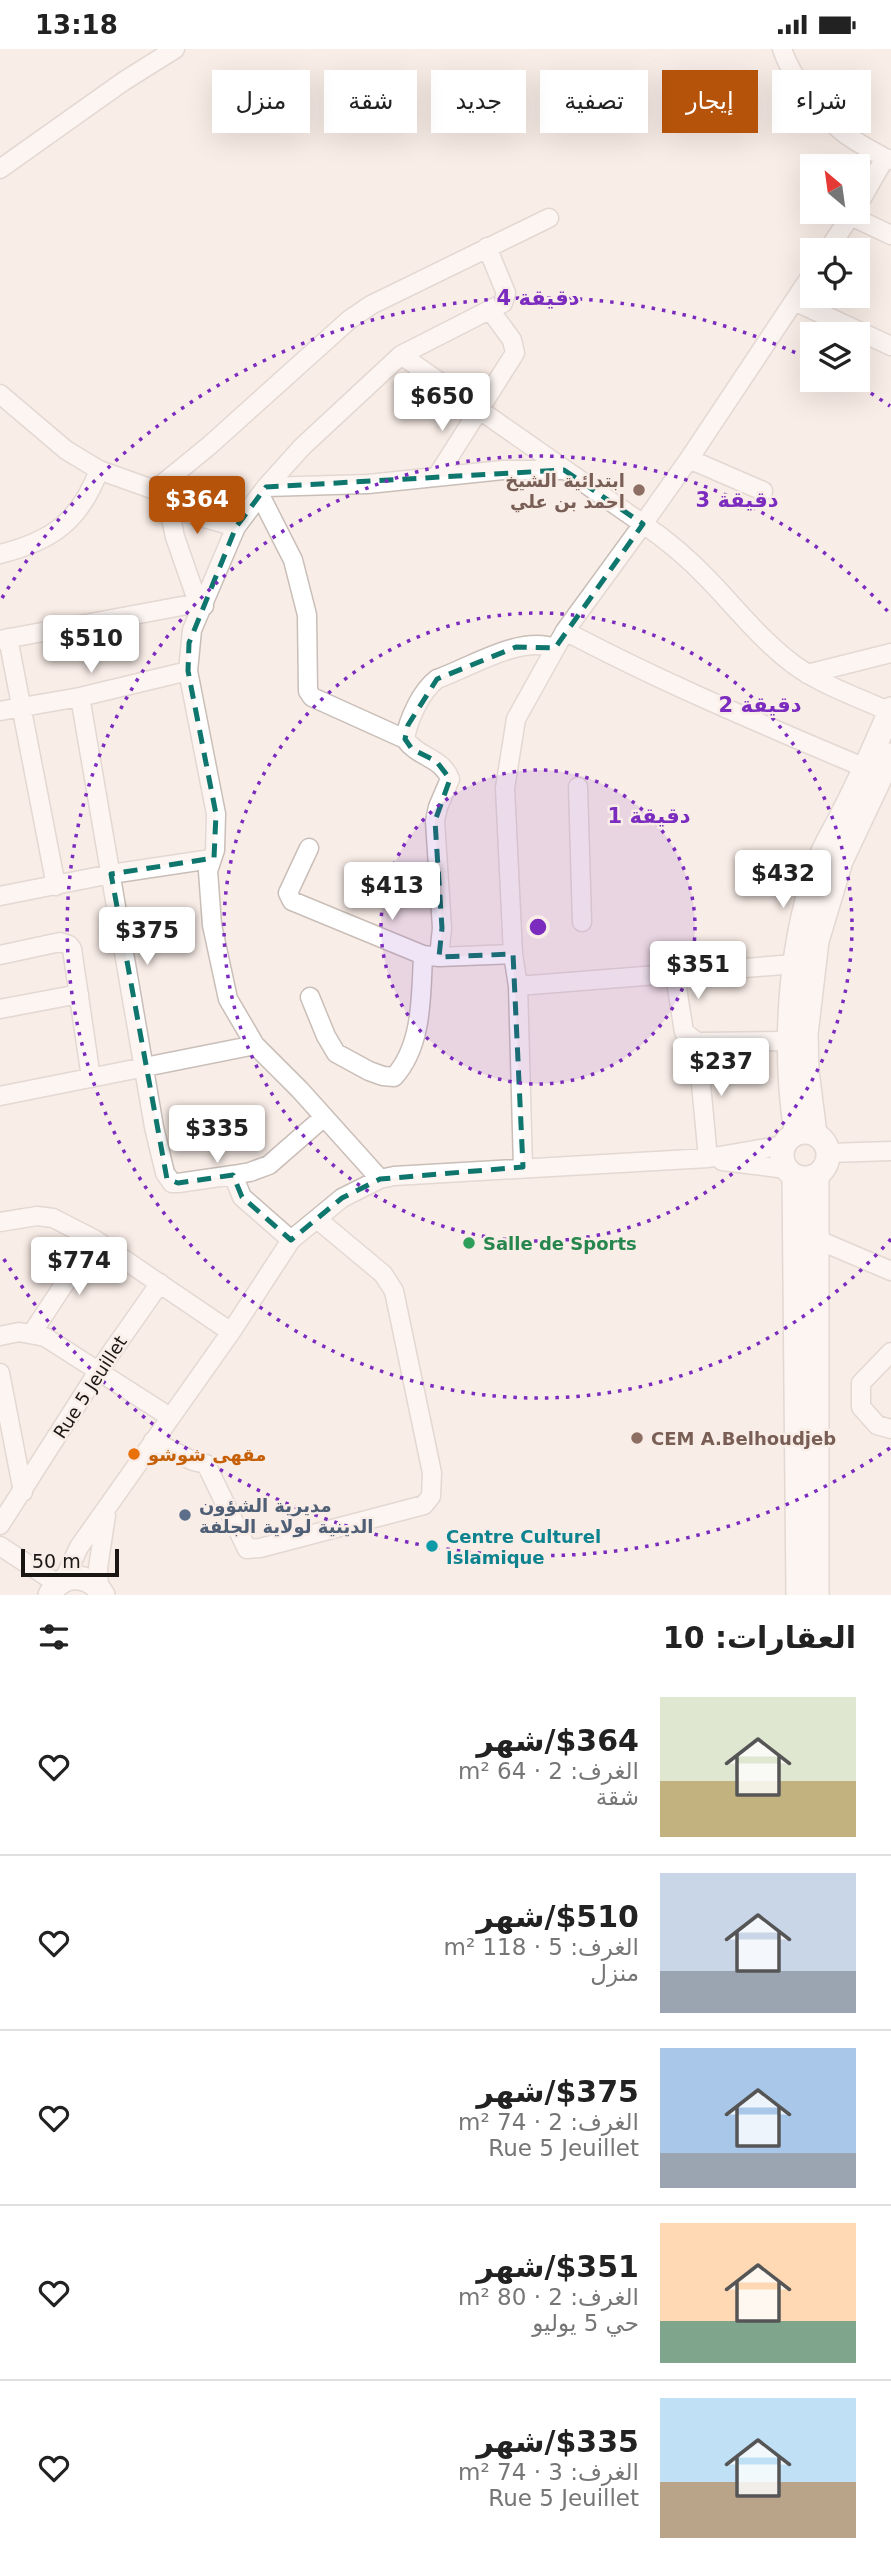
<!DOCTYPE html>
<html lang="ar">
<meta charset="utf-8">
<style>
body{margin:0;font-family:"DejaVu Sans",Cairo,sans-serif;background:#f6f6f6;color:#222;direction:rtl;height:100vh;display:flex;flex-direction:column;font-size:26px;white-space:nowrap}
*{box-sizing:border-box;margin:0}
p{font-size:23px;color:#767676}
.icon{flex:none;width:38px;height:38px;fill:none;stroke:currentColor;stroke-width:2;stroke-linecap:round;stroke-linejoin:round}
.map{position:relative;height:1546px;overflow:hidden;direction:ltr}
.side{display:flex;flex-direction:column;background:#fff;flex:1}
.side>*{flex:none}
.hud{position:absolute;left:21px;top:21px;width:850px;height:63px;direction:rtl;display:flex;gap:14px}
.needle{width:46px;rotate:331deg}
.tools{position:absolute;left:800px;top:105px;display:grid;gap:14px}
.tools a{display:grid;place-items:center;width:70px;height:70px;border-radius:0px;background:#fff;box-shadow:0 7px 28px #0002;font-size:35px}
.scale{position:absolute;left:21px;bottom:18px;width:98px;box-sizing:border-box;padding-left:7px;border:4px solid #1a1614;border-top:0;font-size:19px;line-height:24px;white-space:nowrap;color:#1a1614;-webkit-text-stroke:5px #f9ede7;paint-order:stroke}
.price{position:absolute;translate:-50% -60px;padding:0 16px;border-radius:7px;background:#fff;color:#222;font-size:23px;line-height:46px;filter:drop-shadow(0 2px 4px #0008)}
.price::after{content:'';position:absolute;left:50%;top:42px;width:21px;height:16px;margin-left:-10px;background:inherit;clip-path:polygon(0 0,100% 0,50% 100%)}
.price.current{background:#b45309;color:#fff}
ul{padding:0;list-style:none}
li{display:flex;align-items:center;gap:21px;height:175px;padding:0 35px}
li+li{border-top:2px solid #e0e0e0}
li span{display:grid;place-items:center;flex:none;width:196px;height:140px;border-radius:0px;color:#555}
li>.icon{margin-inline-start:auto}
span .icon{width:84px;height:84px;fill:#fffc;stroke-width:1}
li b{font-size:30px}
h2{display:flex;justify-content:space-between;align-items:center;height:84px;padding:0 35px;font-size:30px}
.chip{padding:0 24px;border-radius:0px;background:#fff;box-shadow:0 7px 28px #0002;font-size:24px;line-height:63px}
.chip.current{background:#b45309;color:#fff}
.status{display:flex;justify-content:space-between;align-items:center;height:49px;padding:0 35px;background:#fff;direction:ltr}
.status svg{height:19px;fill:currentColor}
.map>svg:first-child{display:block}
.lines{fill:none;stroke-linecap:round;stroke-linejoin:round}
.minor-casing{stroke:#c9beb8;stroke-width:21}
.major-casing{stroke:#c9beb8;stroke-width:26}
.minor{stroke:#fff;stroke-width:18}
.major{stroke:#fff;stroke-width:23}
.marked{fill:none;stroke:#0f766e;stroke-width:5;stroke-dasharray:14 9;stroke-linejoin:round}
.ring{fill:none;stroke:#7b2cbf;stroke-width:3.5;stroke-dasharray:3.5 7}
.education-dot{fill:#8d6e63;stroke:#f9ede7;stroke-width:2.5}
.leisure-dot{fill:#2e9e5b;stroke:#f9ede7;stroke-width:2.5}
.food-dot{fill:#e8710a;stroke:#f9ede7;stroke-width:2.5}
.service-dot{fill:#5c6f8a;stroke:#f9ede7;stroke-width:2.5}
.culture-dot{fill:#0f9aa8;stroke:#f9ede7;stroke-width:2.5}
.labels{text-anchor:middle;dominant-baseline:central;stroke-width:5;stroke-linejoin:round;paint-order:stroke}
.education-label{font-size:18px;font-weight:bold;fill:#785e54;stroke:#f9ede7;text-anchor:end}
.leisure-label{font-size:18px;font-weight:bold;fill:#27864d;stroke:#f9ede7;text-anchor:start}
.street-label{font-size:18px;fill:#1a1614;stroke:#f9ede7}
.food-label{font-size:18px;font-weight:bold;fill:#c56008;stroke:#f9ede7;text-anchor:start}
.service-label{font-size:18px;font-weight:bold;fill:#4e5e75;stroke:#f9ede7;text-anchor:start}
.culture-label{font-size:18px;font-weight:bold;fill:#0d838f;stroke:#f9ede7;text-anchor:start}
.centre{fill:#7b2cbf;stroke:#f9ede7;stroke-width:3.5}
.ring-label{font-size:21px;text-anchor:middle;font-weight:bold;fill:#7b2cbf;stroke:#f9ede7;stroke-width:5;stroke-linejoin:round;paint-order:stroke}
</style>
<div class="status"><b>13:18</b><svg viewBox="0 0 49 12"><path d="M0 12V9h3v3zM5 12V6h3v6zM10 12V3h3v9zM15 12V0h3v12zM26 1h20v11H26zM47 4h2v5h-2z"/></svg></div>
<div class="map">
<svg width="891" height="1546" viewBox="0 0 891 1546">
<rect width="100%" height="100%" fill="#f9ede7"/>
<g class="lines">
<defs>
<path id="minor" d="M782 0C792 29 816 60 839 80 852 92 870 100 885 109L891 111
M0 120 124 32 175 0
M858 156 885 109
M851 167 891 186
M828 201 853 163
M794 252 891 297
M401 306 643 475 689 410 812 225
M0 345 66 401 99 421 155 441 169 459 175 488 198 554
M689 410 763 442
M437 427 515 304 512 291 490 261
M266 438 368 435 503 421H564
M155 441 210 396 349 271 371 256 549 169
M260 446 293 511 307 566 308 642 312 648 405 690
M169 459 236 478
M0 505C52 492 80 472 99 421
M565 582C663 634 764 676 865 719
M8 589 56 837
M0 591 198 554 204 557
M807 625 891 604
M80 648 154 1078 165 1124 172 1134H178L233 1126
M0 662 80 648 188 622
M578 738 582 873
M309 799 288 844 292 852 423 906 439 908 513 905
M0 847 111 825 211 810
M0 906 60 893 69 896 72 900 91 1029
M439 908 442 879 435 772 438 758 450 730C442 708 418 709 405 690 408 671 421 642 437 630 471 618 520 586 555 599
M675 926 684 983 697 993
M518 937 795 915
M310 948 326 987 336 1004 369 1022 383 1027 394 1028C423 996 421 946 423 906
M0 960 79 945
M697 993 708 1109
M697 993 790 992
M0 1047 255 996
M829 1104 891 1102
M722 1112 786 1120
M523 1118 518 937 513 905 505 739 516 670 565 582 643 475C667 491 689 510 709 531 736 559 761 591 793 615 821 636 858 648 890 663
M380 1130 300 1041 255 996 228 950 212 876 208 822 215 801 216 765 188 622 192 581 236 478 266 438 302 398 401 306 503 254 506 244 487 198
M0 1173 37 1167 53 1169 94 1190 231 1283
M816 1190 891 1222
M291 1191 242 1148 233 1126 250 1123 269 1116 324 1068
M32 1284 94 1190
M0 1287 19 1283 45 1288 170 1368
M891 1303 861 1334V1358L877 1376 891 1380
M0 1324 23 1443
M153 1392 193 1412 206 1415 247 1500 260 1499 424 1456 431 1447 432 1424 394 1242 383 1225 317 1170
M0 1476 99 1321 160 1234
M0 1497 58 1535
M64 1530 79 1498 231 1283 291 1191 342 1149 380 1130 394 1127 708 1109 784 1096
M99 1538 98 1519 106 1466"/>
<path id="major" d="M782 1106a23 23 0 1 1 46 0a23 23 0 1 1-46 0Z
M796 1084C783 998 789 903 816 820 822 800 835 781 844 762 861 729 876 695 891 660
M815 1085 807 1022 806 985 817 892 841 812 891 706
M794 1127 798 1546
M50 1546C62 1522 90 1524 103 1546
M817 1546V1126"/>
</defs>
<use href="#minor" class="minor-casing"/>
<use href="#major" class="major-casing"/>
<use href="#minor" class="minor"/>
<use href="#major" class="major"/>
</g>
<path d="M0 0H891V1546H0ZM564 421 643 475 555 599 516 598 437 630 408 676 405 690 412 700 436 712 450 730 435 772 442 879 439 908 513 905 523 1118 380 1130 342 1149 291 1191 242 1148 233 1126 178 1134 167 1130 111 825 214 809 216 765 188 622 189 594 236 478 266 438Z" fill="#f9ede7" fill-opacity=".55" fill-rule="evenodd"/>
<path class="marked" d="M564 421 643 475 555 599 516 598 437 630 408 676 405 690 412 700 436 712 450 730 435 772 442 879 439 908 513 905 523 1118 380 1130 342 1149 291 1191 242 1148 233 1126 178 1134 167 1130 111 825 214 809 216 765 188 622 189 594 236 478 266 438Z"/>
<circle cx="538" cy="878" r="157" fill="#7b2cbf" fill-opacity=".12"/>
<g class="ring">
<circle cx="538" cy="878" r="157"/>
<circle cx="538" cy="878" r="314"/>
<path d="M891 1190A471 471 0 1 1 891 566"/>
<path d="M890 1399A629 629 0 0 1 2 1207M2 549A629 629 0 0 1 809 310M853 333A629 629 0 0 1 890 357"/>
</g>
<g class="education-dot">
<circle cx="639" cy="441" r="7"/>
<circle cx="637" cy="1389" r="7"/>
</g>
<circle class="leisure-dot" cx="469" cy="1194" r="7"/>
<circle class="food-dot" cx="134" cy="1405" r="7"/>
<circle class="service-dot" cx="185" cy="1466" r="7"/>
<circle class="culture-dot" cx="432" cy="1497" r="7"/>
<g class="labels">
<g class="education-label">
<text x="625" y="431">ابتدائية الشيخ<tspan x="625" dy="21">احمد بن علي</tspan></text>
<text x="651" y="1389" text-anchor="start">CEM A.Belhoudjeb</text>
</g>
<g class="leisure-label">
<text x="483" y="1194">Salle de Sports</text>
</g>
<g class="street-label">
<text transform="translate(90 1338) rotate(-57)">Rue 5 Jeuillet</text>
</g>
<g class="food-label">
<text x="148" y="1405">مقهى شوشو</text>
</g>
<g class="service-label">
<text x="199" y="1456">مديرية الشؤون<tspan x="199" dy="21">الدينية لولاية الجلفة</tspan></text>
</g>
<g class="culture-label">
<text x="446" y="1487">Centre Culturel<tspan x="446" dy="21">Islamique</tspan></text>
</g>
</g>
<circle cx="538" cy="878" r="10" class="centre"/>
<g class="ring-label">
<text x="538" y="256">4 دقيقة</text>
<text x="737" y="458">3 دقيقة</text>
<text x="760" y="663">2 دقيقة</text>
<text x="649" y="774">1 دقيقة</text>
</g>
</svg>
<div class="tools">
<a><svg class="needle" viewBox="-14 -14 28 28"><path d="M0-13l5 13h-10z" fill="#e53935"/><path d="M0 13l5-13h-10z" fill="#767676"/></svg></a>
<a><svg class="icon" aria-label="locate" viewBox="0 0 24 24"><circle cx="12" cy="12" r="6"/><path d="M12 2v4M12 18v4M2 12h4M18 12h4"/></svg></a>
<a><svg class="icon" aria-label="layers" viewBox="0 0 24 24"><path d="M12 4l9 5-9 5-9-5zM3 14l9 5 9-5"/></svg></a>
</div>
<div class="scale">50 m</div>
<b class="price" style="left:442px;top:384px">$650</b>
<b class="price current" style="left:197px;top:487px">$364</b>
<b class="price" style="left:91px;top:626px">$510</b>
<b class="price" style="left:783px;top:861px">$432</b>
<b class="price" style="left:392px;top:873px">$413</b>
<b class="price" style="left:147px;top:918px">$375</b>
<b class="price" style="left:698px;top:952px">$351</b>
<b class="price" style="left:721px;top:1049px">$237</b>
<b class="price" style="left:217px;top:1116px">$335</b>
<b class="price" style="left:79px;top:1248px">$774</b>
<div class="hud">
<a class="chip">شراء</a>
<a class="chip current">إيجار</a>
<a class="chip">تصفية</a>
<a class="chip">جديد</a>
<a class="chip">شقة</a>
<a class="chip">منزل</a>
</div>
</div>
<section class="side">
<h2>العقارات: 10<svg class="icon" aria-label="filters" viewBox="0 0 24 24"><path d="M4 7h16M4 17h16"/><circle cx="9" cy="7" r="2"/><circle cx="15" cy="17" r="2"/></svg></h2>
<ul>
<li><span style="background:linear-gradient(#dfe7d0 60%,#c2b280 0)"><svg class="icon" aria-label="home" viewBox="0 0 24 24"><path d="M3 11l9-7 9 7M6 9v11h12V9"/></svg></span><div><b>$364/شهر</b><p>الغرف: 2 · 64 m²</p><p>شقة</p></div><svg class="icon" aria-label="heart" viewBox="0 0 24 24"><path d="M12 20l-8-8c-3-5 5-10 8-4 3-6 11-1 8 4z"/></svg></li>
<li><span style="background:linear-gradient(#c9d6e8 70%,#9aa5b1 0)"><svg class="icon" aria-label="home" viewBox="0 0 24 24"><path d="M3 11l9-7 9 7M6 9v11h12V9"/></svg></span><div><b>$510/شهر</b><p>الغرف: 5 · 118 m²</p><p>منزل</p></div><svg class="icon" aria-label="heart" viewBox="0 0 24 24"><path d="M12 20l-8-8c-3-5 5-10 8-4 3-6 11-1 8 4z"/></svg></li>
<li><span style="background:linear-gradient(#a9c7e8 75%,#9aa5b1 0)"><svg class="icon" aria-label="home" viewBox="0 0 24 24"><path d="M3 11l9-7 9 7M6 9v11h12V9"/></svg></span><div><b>$375/شهر</b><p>الغرف: 2 · 74 m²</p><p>Rue 5 Jeuillet</p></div><svg class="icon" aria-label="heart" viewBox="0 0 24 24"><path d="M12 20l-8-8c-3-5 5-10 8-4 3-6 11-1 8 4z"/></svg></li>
<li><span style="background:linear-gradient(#ffd9b3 70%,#7fa58c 0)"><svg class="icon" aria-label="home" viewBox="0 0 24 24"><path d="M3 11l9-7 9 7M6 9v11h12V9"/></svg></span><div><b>$351/شهر</b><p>الغرف: 2 · 80 m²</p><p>حي 5 يوليو</p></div><svg class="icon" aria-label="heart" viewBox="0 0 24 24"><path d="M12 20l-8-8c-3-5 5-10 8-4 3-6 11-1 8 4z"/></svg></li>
<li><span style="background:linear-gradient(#bfe0f5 60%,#b9a48a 0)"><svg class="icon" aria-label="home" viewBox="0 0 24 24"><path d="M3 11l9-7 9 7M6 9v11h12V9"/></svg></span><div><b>$335/شهر</b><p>الغرف: 3 · 74 m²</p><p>Rue 5 Jeuillet</p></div><svg class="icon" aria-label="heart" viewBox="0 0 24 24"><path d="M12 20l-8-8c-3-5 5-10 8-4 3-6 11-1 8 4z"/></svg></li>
</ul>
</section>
